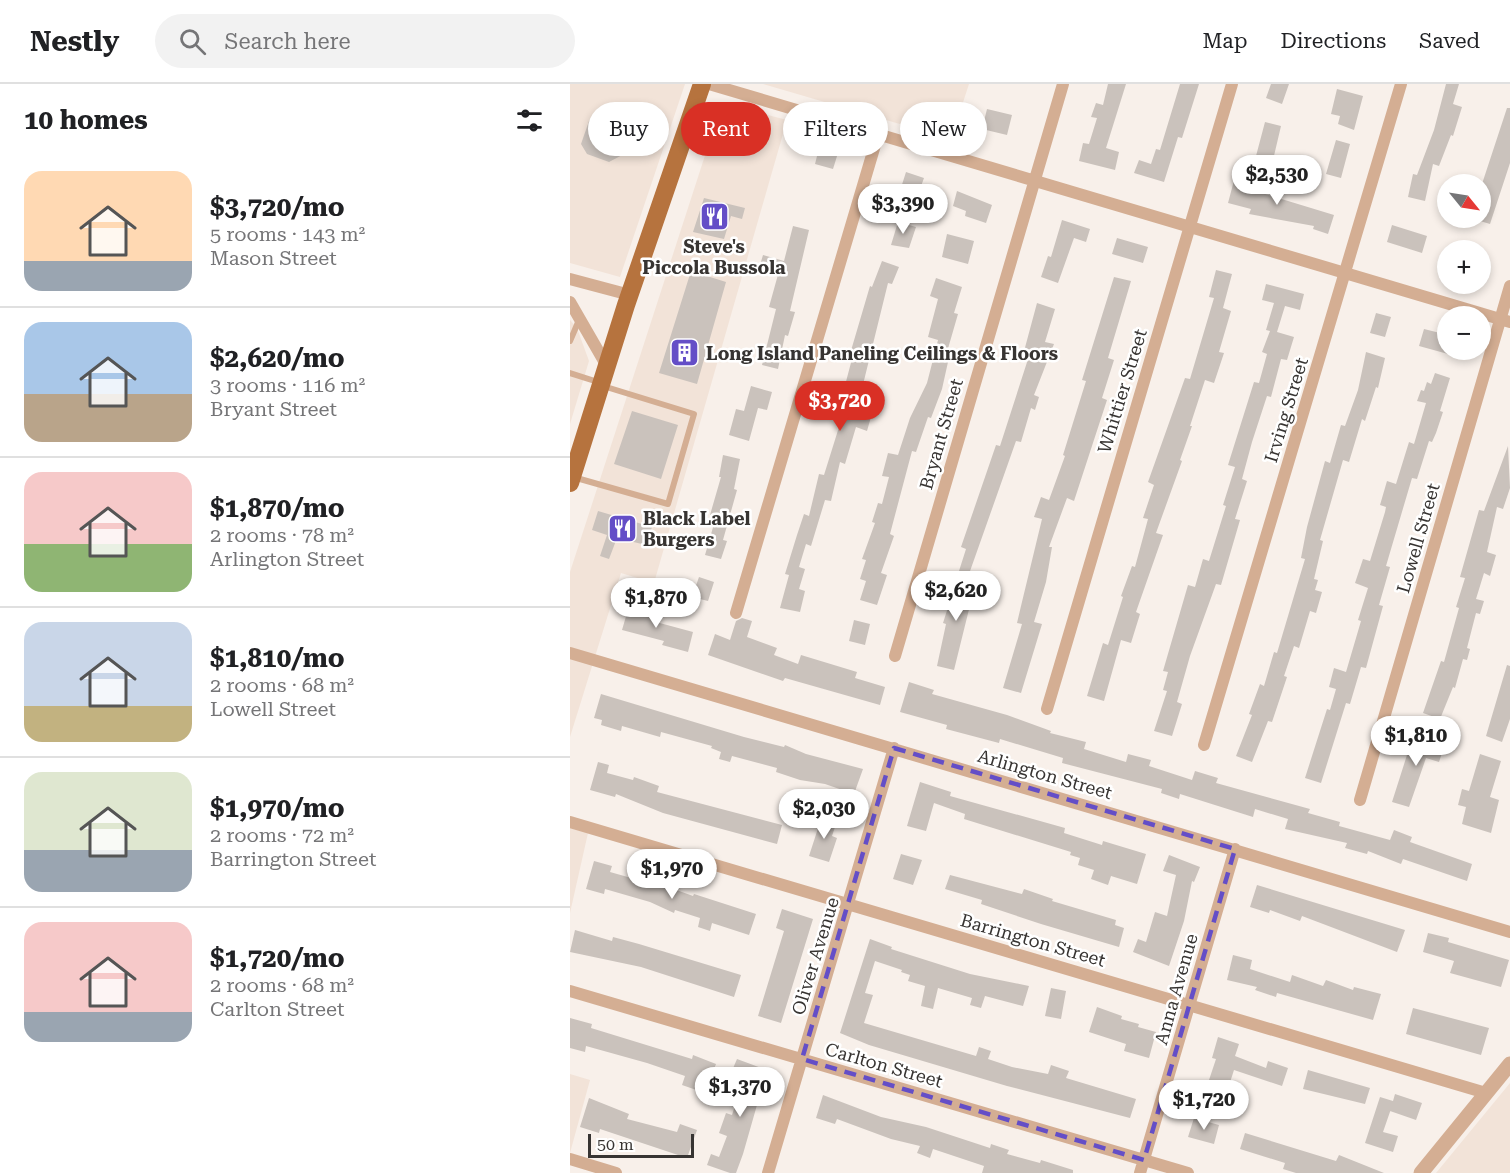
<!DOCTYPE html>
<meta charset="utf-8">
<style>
body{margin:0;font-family:"Roboto Serif",serif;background:#f2f2f2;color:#202124;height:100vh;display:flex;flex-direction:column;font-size:22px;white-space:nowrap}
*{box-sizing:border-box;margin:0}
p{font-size:20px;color:#757577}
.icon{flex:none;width:33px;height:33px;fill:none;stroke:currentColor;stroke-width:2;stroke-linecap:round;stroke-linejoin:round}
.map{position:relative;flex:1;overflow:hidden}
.panel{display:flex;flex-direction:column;background:#fff;width:570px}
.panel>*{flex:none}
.hud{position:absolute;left:18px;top:18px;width:570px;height:54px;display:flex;gap:12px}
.needle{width:39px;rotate:120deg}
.fabs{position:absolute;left:867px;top:90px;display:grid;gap:12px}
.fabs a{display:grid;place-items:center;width:54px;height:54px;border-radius:50%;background:#fff;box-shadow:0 3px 9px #0003;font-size:30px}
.scale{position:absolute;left:18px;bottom:15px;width:106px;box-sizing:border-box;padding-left:6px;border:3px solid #373432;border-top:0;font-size:16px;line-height:21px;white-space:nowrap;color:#373432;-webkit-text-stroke:4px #fff;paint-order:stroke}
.price{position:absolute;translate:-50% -51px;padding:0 14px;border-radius:21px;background:#fff;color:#222;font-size:20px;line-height:39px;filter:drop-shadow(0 2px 3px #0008)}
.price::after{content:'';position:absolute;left:50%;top:36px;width:18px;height:14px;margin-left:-9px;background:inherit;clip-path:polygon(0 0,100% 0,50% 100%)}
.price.active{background:#d93025;color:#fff}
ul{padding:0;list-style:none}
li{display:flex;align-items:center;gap:18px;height:150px;padding:0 24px}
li+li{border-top:2px solid #e0e0e0}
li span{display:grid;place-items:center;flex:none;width:168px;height:120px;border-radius:18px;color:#555}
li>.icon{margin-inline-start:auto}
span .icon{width:72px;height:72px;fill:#fffc;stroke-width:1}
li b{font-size:26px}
h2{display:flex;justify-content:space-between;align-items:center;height:72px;padding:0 24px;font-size:26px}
.tag{padding:0 21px;border-radius:27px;background:#fff;box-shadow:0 3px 9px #0003;font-size:21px;line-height:54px}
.tag.active{background:#d93025;color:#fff}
header{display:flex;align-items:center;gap:36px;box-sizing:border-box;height:84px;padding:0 30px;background:#fff;border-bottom:2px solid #e0e0e0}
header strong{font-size:28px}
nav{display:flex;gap:33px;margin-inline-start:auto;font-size:21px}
.search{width:420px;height:54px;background:#f2f2f2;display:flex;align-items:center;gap:15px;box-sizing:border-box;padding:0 21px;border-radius:33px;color:#757577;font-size:22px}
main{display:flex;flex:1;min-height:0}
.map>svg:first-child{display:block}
.built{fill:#f2e3d8}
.building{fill:#cac2bc}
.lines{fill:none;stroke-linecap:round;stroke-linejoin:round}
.service{stroke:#d4ae93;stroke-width:6}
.minor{stroke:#d4ae93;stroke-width:12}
.tertiary{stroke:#d4ae93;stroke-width:15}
.primary{stroke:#b6733e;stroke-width:18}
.marked{fill:none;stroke:#644ec7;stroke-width:4.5;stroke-dasharray:12 8;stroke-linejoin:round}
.labels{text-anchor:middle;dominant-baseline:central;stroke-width:5;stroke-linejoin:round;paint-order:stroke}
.poi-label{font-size:18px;font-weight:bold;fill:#373432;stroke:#fff;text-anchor:start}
.street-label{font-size:18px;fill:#373432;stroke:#fff}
</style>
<header>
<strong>Nestly</strong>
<div class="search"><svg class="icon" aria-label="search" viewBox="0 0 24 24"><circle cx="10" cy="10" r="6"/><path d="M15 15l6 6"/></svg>Search here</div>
<nav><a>Map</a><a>Directions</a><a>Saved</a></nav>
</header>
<main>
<section class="panel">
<h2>10 homes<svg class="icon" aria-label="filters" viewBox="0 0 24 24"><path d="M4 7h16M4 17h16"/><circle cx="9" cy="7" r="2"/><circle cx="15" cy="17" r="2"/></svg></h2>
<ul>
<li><span style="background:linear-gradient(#ffd9b3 75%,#9aa5b1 0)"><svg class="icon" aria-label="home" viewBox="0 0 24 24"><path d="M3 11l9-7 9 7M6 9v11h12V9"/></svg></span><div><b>$3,720/mo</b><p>5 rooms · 143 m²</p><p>Mason Street</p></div></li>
<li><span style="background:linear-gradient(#a9c7e8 60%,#b9a48a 0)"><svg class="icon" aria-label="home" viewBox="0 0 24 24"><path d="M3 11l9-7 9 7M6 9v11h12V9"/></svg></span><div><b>$2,620/mo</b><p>3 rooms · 116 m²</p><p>Bryant Street</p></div></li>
<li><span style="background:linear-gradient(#f6c9c9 60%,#8fb573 0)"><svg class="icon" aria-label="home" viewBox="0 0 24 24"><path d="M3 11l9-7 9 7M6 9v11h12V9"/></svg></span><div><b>$1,870/mo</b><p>2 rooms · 78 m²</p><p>Arlington Street</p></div></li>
<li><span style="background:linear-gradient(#c9d6e8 70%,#c2b280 0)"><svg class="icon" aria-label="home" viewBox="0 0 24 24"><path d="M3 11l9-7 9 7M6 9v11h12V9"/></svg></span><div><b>$1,810/mo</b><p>2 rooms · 68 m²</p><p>Lowell Street</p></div></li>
<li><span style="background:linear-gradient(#dfe7d0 65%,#9aa5b1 0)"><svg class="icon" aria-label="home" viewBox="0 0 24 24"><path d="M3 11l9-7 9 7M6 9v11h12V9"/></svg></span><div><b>$1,970/mo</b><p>2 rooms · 72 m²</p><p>Barrington Street</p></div></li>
<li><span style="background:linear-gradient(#f6c9c9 75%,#9aa5b1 0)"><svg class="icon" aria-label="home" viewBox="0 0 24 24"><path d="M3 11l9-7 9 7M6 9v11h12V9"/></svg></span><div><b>$1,720/mo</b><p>2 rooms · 68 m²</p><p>Carlton Street</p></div></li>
</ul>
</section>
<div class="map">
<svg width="940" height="1089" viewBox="0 0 940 1089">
<rect width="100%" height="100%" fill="#f8f0ea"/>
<path class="built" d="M0 0H115L50 193 0 179Z
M193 0H399L381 55Z
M152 19 217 36 84 499 51 489 0 653V488Z
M0 236 7 244 19 277 0 340Z
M0 744 18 749 0 829Z
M0 990 20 996 0 1069Z
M940 999V1089H866Z"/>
<path class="building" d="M538 0H556L536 64 549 68 545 86 509 77 513 59 519 60 527 34 521 33 526 19 533 21Z
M610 0H629L612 54 608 53 594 98 564 89 569 76 581 80 586 65 590 66Z
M701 0H719L712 20 696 14Z
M876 0H889L883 20 892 23 883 52 881 51 869 82 863 80 855 117 838 113 843 90 847 91 864 46Z
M767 5 793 12 784 46 768 40 770 32 761 30Z
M937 24H940V79L920 140 910 137V106Z
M417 25 442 31 437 51 412 45Z
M36 29 56 36 63 32 69 46 62 49 56 69 39 78 17 70 11 60 19 37Z
M695 38 711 42 703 76 686 72Z
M766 56 780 60 771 94 756 90Z
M249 64 268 69 263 85 245 80Z
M336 88 354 94 346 116 329 110Z
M666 89 682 93 679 105 764 131 758 150 743 145 744 142 679 130 681 125 658 119Z
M387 107 422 121 416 139 395 132 396 127 383 122Z
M134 114 175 124 172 135 161 132 154 155 123 148Z
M492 136 520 145 516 158 504 154 488 199 471 193 478 172 481 173Z
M328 138 346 143 339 164 321 161Z
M822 141 857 152 852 169 817 158Z
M223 142 239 146 220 227 225 228 218 252 215 251 208 285 192 281 206 225 199 223 209 187 190 181 193 171 214 177Z
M377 150 404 157 398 180 372 173Z
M547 154 578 163 573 179 542 170Z
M312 177 329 183 322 200 318 199 286 329 301 333 297 347 286 343 275 380 270 378 261 417 255 416 241 462 236 460 229 483 235 485 229 505 235 507 230 528 210 524 219 491 215 490 227 451 234 430 239 432 249 390 254 391 279 311 273 309 283 271 280 270 300 202 302 203Z
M646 186 662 190 653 224 661 227 649 268 654 269 644 299 635 296 620 342H622L610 376 612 377 586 449 593 451 566 528 570 530 561 559 551 556 534 617 517 612 533 559 538 561 553 513 551 512 562 482 565 483 578 435 573 434 584 401 578 398 615 294 620 295 644 214 639 213Z
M121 187 156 198 127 300 89 289Z
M544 193 561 197 538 274 544 276 532 314 537 316 504 417 497 414 479 463H482L476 498 464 538 472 540 451 609 433 604 452 540 447 539 451 522 472 435 464 433 471 413 479 416 495 372 493 371 516 297 512 296Z
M366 194 392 203 384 229 388 230 377 268 380 269 372 305 361 334 358 333 346 368 342 367 320 450 324 452 311 489 317 491 307 521 290 516 296 497 290 495 296 476 292 475 305 439 302 438 308 419 312 420 319 393 312 392 318 369 328 371 340 334 357 299 368 256 358 253 368 215 360 212Z
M696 200 734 210 730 226 715 222 707 248 724 253 717 276 711 275 701 313 697 312 682 358 672 395 677 397 665 435 670 436 651 501 646 500 620 572 607 618 612 620 602 652 584 647 597 607 593 606 598 588 593 587 618 501 625 503 633 475 639 477 656 422 653 421 665 383 658 381 684 298 689 299 697 270 692 268 700 247 696 246 704 219 692 216Z
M467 219 485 225 475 258 484 260 464 311 469 313 465 326 461 324 451 358 446 357 399 490 389 487 396 465 391 463 426 361 430 362 459 272 453 271Z
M806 229 821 233 815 253 800 249Z
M854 245 878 251V270L849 262Z
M796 268 815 274 808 304 806 303 795 337 792 335 779 378 773 376 750 456 753 457 744 495 748 496 745 506 752 508 746 529 740 527 729 564 724 562 714 592 717 593 702 638 698 637 682 678 666 672 682 631 679 630 690 600 694 602 704 568 707 569 735 475 731 474 737 443 755 377 760 379 771 341 775 342 788 306Z
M865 289 880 294 870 327 873 328 866 349 862 358 859 357 847 395 842 394 816 482 820 483 809 521 813 522 796 584 791 583 780 620 776 619 751 699 735 694 757 625 760 626 766 605 759 603 764 584 776 588 791 537 788 536 798 504 785 499 793 475 800 477 815 428 816 423 810 421 817 397 826 400 839 358 844 360 856 319 847 317 851 306 854 307 857 298 861 300Z
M181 302 202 308 197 326 188 324 179 357 159 351 166 325 174 327Z
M62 327 108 341 91 395 44 380Z
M938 362 940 404 933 425 927 423 917 468 926 471 920 492 914 489 906 515 914 517 910 530 906 529 897 564 900 565 897 576 893 575 885 604 883 603 870 635 853 629 871 577 874 578 889 524 886 523 895 494 890 493 909 426 914 427Z
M153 371 170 375 164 405 167 406 153 456 157 457 151 475 135 471 146 433 140 431 151 393H149Z
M28 427 82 443 76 461 47 454 39 475 30 472 37 451 22 446Z
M388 492 406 497 384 586 367 582 376 540 373 539Z
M129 493 144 498 138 517 122 513Z
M59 522 88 530 86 538 123 548 118 568 92 561 94 557 52 546Z
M172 534 182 537 177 553 207 564 204 571 228 580 231 571 287 588 285 594 315 603 310 621 215 594 213 597 138 571 145 550 160 556 166 537Z
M284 536 300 540 295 561 279 557Z
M937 581 940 582V635L932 658 916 652Z
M339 598 364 606 362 610 437 631 481 647 480 649 516 658 514 665 556 678 558 670 581 676 579 682 622 696 625 687 648 694 646 699 740 725 738 729 770 738 769 742 820 756 824 746 842 753 840 758 902 780 897 797 833 775 831 780 798 767 797 770 775 764 777 759 715 745 718 735 685 725 683 733 610 710 609 715 591 709 592 705 492 679 493 674 430 655 429 659 376 645 377 641 330 628Z
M31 610 174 653 214 663 215 661 236 670 293 685 284 710 255 700 230 696 206 688 207 684 162 672 160 678 149 675 151 668 141 664 142 662 91 648 90 653 52 642 51 647 31 641 32 636 24 634Z
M844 649 875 660 869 678 856 674 839 723 822 718Z
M910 670 931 677 920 713 929 716 921 749 892 740 896 723 888 721 892 705 899 707Z
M28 678 39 681 37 689 63 696 64 693 89 702 87 708 212 741 207 760 93 729 46 710 45 713 20 706Z
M350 698 381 708 380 712 495 744 494 749 532 761 533 757 576 770 567 800 541 792 538 801 521 795 524 786 508 781 510 774 500 771 501 768 394 735 395 730 364 719 356 747 337 742Z
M252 732 267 737 262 752 267 754 259 778 239 772Z
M331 770 352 776 343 801 323 795Z
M599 771 630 783 624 798 622 797 614 837 599 882 563 868 568 855 576 858 585 828 597 832 606 791 593 787Z
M24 777 42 782 40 788 86 801 87 799 123 812 124 810 186 830 179 851 142 839 140 847 128 843 130 834 105 826 104 829 80 818 35 805 34 810 16 805Z
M380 791 452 810 454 805 483 815 482 817 546 836 545 841 554 844 549 863 471 840 411 820 412 816 375 805Z
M687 801 835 846 827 868 732 832 730 837 700 826 699 829 680 823Z
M212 825 243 835 211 939 188 932 214 847 206 844Z
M5 846 42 857 43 853 69 860 171 891 164 913 71 883 0 868Z
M858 849 879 854 878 858 939 876 931 903 880 889 884 877 853 868Z
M300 855 322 863 321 865 400 890 459 902 453 922 415 912 411 924 400 921 402 914 368 904 363 925 351 922 355 902 338 897 340 891 331 888 332 886 305 877 295 909 303 911 294 939 406 972 409 963 421 967 418 975 442 983 478 990 481 981 499 987 496 994 566 1015 560 1034 437 1002 299 961 270 949Z
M663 871 682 876 680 885 720 898 722 891 753 902 756 896 783 906 784 903 811 910 803 936 707 909 706 913 685 906 687 903 657 896Z
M481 904 496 907 491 935 475 932Z
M527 923 552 932 551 935 569 940 568 943 586 948 579 974 554 967 556 960 519 948Z
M843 924 919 944 911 971 836 950Z
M0 934 22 940 21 944 122 975 123 971 146 980 135 1009 112 1001 115 992 77 979 16 962 15 968 0 964Z
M648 953 669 960 665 972 696 984 698 977 718 984 712 1002 664 986 653 1020 633 1014 646 975 642 974Z
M167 975 197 986 173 1070 166 1089H160L137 1081 141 1070 149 1073 157 1052 149 1049 156 1029 162 1031 174 994 161 989Z
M738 986 800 1004 795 1020 733 1005Z
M825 1010 852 1019 846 1036 820 1027 822 1022 813 1048 828 1052 823 1068 795 1059 810 1013 823 1017Z
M253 1011 311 1033 356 1043 420 1064 421 1060 439 1066 437 1070 470 1079 471 1076 503 1086V1089H412L414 1082 363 1065 360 1074 347 1069 350 1062 321 1055 267 1035 265 1040 246 1034Z
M19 1014 59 1030 57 1035 107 1048 110 1040 127 1046 117 1074 30 1045 29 1049 10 1043Z
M624 1034 649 1041 644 1060 618 1053Z
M675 1049 766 1077 769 1071 814 1089H726L713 1085 715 1079 670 1065Z"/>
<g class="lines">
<path class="service" d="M0 257 9 236
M0 289 28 298
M3 393 98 420 124 330 33 302"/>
<path class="minor" d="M139 0 940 238
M0 195 60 211
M0 218 38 284
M166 529 308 51
M0 569 940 848
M325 572 493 0
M477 625 662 0
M634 661 831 0
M790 716 940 202
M0 738 916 1009
M0 907 618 1089
M0 1075 46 1089
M198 1089 324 664
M570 1089 665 765"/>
<path class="tertiary" d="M851 1089 940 980"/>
<path class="primary" d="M0 399 56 221 132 0"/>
</g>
<path class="marked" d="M324 664 665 765 574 1076 232 975Z"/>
<defs>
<symbol id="restaurant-square" viewBox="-11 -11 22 22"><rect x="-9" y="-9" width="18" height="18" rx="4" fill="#644ec7" stroke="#fff"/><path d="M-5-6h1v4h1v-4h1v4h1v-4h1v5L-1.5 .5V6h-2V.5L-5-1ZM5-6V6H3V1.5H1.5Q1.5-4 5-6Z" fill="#fff"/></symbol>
<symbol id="building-square" viewBox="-11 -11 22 22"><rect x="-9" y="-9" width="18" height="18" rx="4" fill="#644ec7" stroke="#fff"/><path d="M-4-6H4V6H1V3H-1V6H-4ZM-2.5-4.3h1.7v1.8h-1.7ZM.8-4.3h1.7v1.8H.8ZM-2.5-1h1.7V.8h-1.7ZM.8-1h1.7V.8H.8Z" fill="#fff"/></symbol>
</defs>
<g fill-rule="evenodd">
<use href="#restaurant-square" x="128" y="116" width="33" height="33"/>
<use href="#building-square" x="98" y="252" width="33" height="33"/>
<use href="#restaurant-square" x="36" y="428" width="33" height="33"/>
</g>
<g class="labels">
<g class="poi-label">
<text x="144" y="162" text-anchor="middle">Steve's<tspan x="144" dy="21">Piccola Bussola</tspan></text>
<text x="136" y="269">Long Island Paneling Ceilings &amp; Floors</text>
<text x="73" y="434">Black Label<tspan x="73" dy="21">Burgers</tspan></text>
</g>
<g class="street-label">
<text transform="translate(552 307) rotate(-73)">Whittier Street</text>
<text transform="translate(716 326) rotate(-73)">Irving Street</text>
<text transform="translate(371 350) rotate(-74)">Bryant Street</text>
<text transform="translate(848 454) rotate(-74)">Lowell Street</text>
<text transform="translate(475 690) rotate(16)">Arlington Street</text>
<text transform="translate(463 856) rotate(16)">Barrington Street</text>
<text transform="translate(245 872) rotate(-73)">Oliver Avenue</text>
<text transform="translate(606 905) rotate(-74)">Anna Avenue</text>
<text transform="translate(314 981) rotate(16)">Carlton Street</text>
</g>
</g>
</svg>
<div class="fabs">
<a><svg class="needle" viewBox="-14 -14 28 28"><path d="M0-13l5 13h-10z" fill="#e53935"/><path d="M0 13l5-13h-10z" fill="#757577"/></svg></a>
<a>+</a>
<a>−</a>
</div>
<div class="scale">50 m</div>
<b class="price" style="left:707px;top:122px">$2,530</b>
<b class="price" style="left:333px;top:151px">$3,390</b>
<b class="price active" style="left:270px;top:348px">$3,720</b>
<b class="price" style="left:386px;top:538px">$2,620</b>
<b class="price" style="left:86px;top:545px">$1,870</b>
<b class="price" style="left:846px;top:683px">$1,810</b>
<b class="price" style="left:254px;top:756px">$2,030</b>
<b class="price" style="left:102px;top:816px">$1,970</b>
<b class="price" style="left:170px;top:1034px">$1,370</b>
<b class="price" style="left:634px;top:1047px">$1,720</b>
<div class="hud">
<a class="tag">Buy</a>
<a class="tag active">Rent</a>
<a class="tag">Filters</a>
<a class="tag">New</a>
</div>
</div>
</main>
